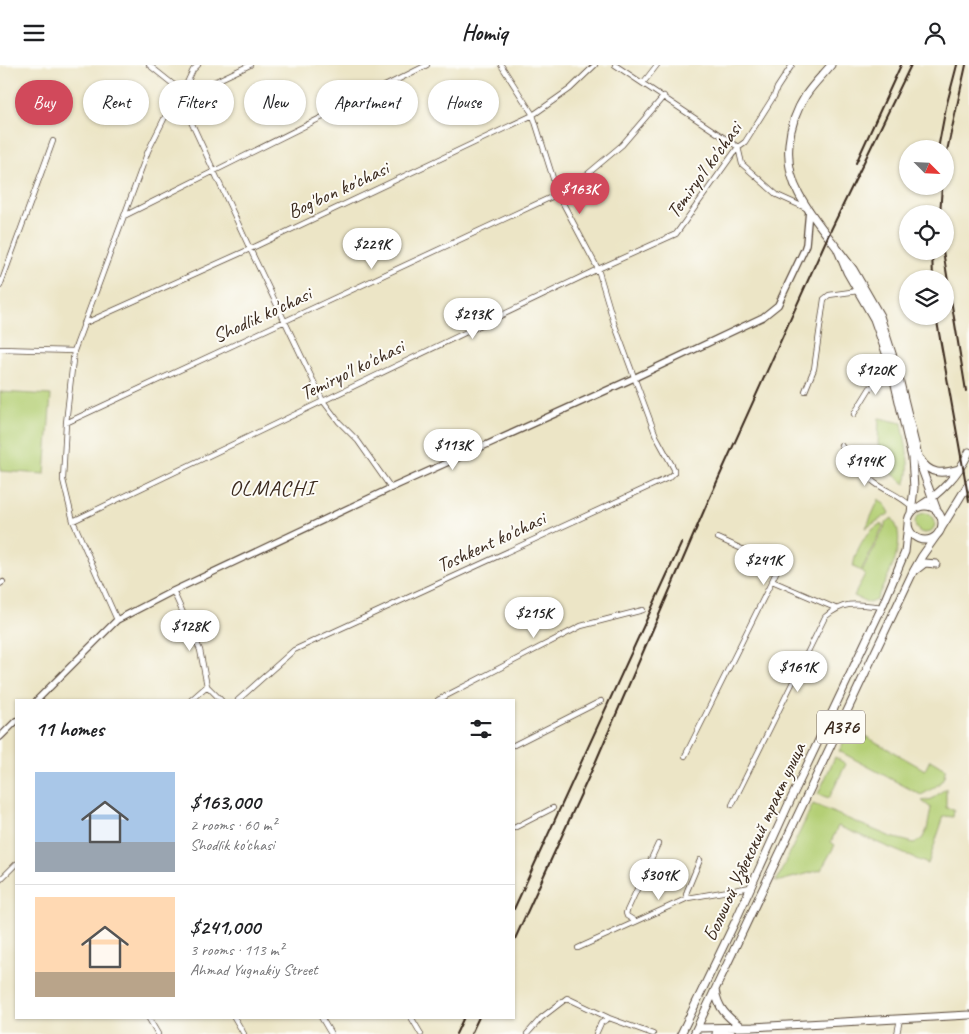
<!DOCTYPE html>
<meta charset="utf-8">
<style>
body{margin:0;font-family:Caveat,sans-serif;background:#f2f2f2;color:#202124;height:100vh;display:flex;flex-direction:column;font-size:19px;white-space:nowrap}
*{box-sizing:border-box;margin:0}
p{font-size:16px;color:#757577}
.icon{flex:none;width:28px;height:28px;fill:none;stroke:currentColor;stroke-width:2;stroke-linecap:round;stroke-linejoin:round}
.map{position:relative;flex:1;overflow:hidden}
.panel{position:absolute;left:15px;top:634px;width:500px;height:320px;display:flex;flex-direction:column;background:#fff;border-radius:0px;box-shadow:0 1px 4px #0004}
.panel>*{flex:none}
.hud{position:absolute;left:15px;top:15px;width:500px;height:45px;display:flex;gap:10px}
.needle{width:32px;rotate:114deg}
.fabs{position:absolute;left:899px;top:75px;display:grid;gap:10px}
.fabs a{display:grid;place-items:center;width:55px;height:55px;border-radius:50%;background:#fff;box-shadow:0 1px 4px #0004;font-size:25px}
.price{position:absolute;translate:-50% -42px;padding:0 11px;border-radius:18px;background:#fff;color:#222;font-size:16px;line-height:32px;filter:drop-shadow(0 1px 2px #0008)}
.price::after{content:'';position:absolute;left:50%;top:30px;width:15px;height:11px;margin-left:-8px;background:inherit;clip-path:polygon(0 0,100% 0,50% 100%)}
.price.selected{background:#d1495b;color:#fff}
ul{padding:0;list-style:none}
li{display:flex;align-items:center;gap:15px;height:125px;padding:0 20px}
li+li{border-top:1px solid #e0e0e0}
li span{display:grid;place-items:center;flex:none;width:140px;height:100px;border-radius:0px;color:#555}
li>.icon{margin-inline-start:auto}
span .icon{width:60px;height:60px;fill:#fffc;stroke-width:1}
li b{font-size:21px}
h2{display:flex;justify-content:space-between;align-items:center;height:60px;padding:0 20px;font-size:21px}
.chip{padding:0 18px;border-radius:22px;background:#fff;box-shadow:0 1px 4px #0004;font-size:18px;line-height:45px}
.chip.selected{background:#d1495b;color:#fff}
header{display:flex;justify-content:space-between;align-items:center;height:65px;padding:0 20px;background:#fff;font-size:22px;font-weight:700}
.map>svg:first-child{display:block}
.green{fill:#b4cf75;stroke:#787c4a}
.lines{fill:none;stroke-linecap:round;stroke-linejoin:round}
.minor-casing{stroke:#564637;stroke-width:6}
.tertiary-casing{stroke:#564637;stroke-width:8}
.primary-casing{stroke:#564637;stroke-width:9}
.minor{stroke:#fff;stroke-width:4.5}
.tertiary{stroke:#fff;stroke-width:5.5}
.primary{stroke:#fff;stroke-width:7}
.rail{stroke:#3b2a1e;stroke-width:2}
.labels{text-anchor:middle;dominant-baseline:central;stroke-width:4;stroke-linejoin:round;paint-order:stroke}
.shield{fill:#fdfcf7;stroke:#75695f;stroke-width:1}
.shield-label{font-size:19px;font-weight:bold;fill:#3b2a1e}
.street-label{font-size:20px;fill:#3b2a1e;stroke:#fdfcf7}
.quarter-label{font-size:22px;letter-spacing:1px;fill:#3b2a1e;stroke:#fdfcf7}
</style>
<header><svg class="icon" aria-label="menu" viewBox="0 0 24 24"><path d="M4 6h16M4 12h16M4 18h16"/></svg>Homiq<svg class="icon" aria-label="person" viewBox="0 0 24 24"><circle cx="12" cy="8" r="4"/><path d="M4 21q1-7 8-7t8 7"/></svg></header>
<div class="map">
<svg width="969" height="969" viewBox="0 0 969 969">
<rect width="100%" height="100%" fill="#fdfcf7"/>
<filter id="ink" filterUnits="userSpaceOnUse"><feTurbulence type="fractalNoise" baseFrequency=".02" numOctaves="2"/><feDisplacementMap in="SourceGraphic" scale="10" xChannelSelector="R" yChannelSelector="G"/><feConvolveMatrix kernelMatrix="1 2 1 2 8 2 1 2 1" color-interpolation-filters="sRGB"/></filter>
<filter id="wash" filterUnits="userSpaceOnUse"><feTurbulence type="fractalNoise" baseFrequency=".0096" numOctaves="4" result="noise"/><feDisplacementMap in="SourceGraphic" scale="20" xChannelSelector="R" yChannelSelector="G"/><feGaussianBlur stdDeviation="1.12" result="paint"/><feColorMatrix in="noise" values="0 0 0 0 0 0 0 0 0 0 0 0 0 0 0 0 0 1.4 0 .05"/><feComposite in="paint" operator="in"/></filter>
<g filter="url(#wash)">
<rect width="100%" height="100%" fill="#ece5c6"/>
<path class="green" d="M0 327 51 330 45 409 0 406Z
M879 353 902 358C904 372 913 407 905 419L890 407 878 379Z
M879 434 886 441 890 448 866 463Z
M915 458a10 10 0 1 1 20 0a10 10 0 1 1-20 0Z
M892 453C910 477 887 512 876 535L869 538 854 531 865 509 862 507 887 457Z
M880 459 883 461 861 506 853 502C856 484 864 469 880 459Z
M853 664 925 705 930 695 945 704C946 718 932 724 921 730L839 686 850 665Z
M835 692 846 699 829 733 818 729Z
M946 723V743L954 744 953 752 944 751 928 799 838 761 831 777 835 780 821 805 776 817 813 739 891 772 914 778 922 774 927 765 931 743 922 736 932 734Z"/>
</g>
<g filter="url(#ink)">
<g class="lines">
<defs>
<path id="minor" d="M149 0 174 20 250 184 323 336 339 357 358 376 391 423
M615 0 738 82 742 99 777 130 808 144
M643 18 657 0
M180 33 193 5 198 0
M124 151 427 0
M0 221 53 76
M83 259 250 184 533 50 570 24 595 0
M0 284 74 286
M805 326 814 304 824 234 829 230 858 226
M854 349 870 323 894 309
M66 358 558 129 584 112 622 80 664 31
M841 380C851 393 861 408 875 418 888 427 901 431 912 442
M73 456 598 204 676 169 738 82 745 77 774 31 777 23 792 0
M718 473 779 501 772 516 835 543
M0 519 3 517
M173 526 200 585 207 621 221 635
M117 555 73 456 63 415 66 358 74 286 148 86 171 40 180 33 250 0
M191 635 207 621
M238 635 294 585 670 412 674 408V404L656 371 614 258 598 204 558 129 533 50 501 0
M438 635 581 561 643 545
M514 680 601 636
M685 691 772 516
M732 740 825 552C845 535 858 539 882 542
M514 763 553 743
M0 815 16 799
M688 833 686 830 687 826 700 795
M635 856 627 851 626 848 658 779
M578 883 688 833 751 822
M148 952 158 969
M234 952 244 969
M321 952 331 969
M411 952 421 969
M527 969 541 953 567 933 609 953
M596 969 601 958 609 953 653 969
M897 969 900 954"/>
<path id="tertiary" d="M37 635 117 555 173 526 391 423 634 313 763 252 778 240 804 185 806 179 809 145
M0 672 16 656"/>
<path id="primary" d="M831 0C823 10 813 19 806 30 787 59 782 98 799 129 809 148 824 166 837 183
M920 394C930 410 942 409 959 404
M920 441C940 429 959 409 969 387
M908 458a17 17 0 1 1 34 0a17 17 0 1 1-34 0Z
M911 448 914 423 912 393 891 302 874 254 847 207 837 183 853 204 880 251 896 301 920 399 938 448
M916 505 925 498 936 499
M715 925C718 943 726 951 740 961
M697 963 753 962 969 950
M681 969 735 857 790 736 882 542 905 487 908 459
M694 969 913 507 922 491 939 467 969 418
M716 969 731 965"/>
</defs>
<use href="#minor" class="minor-casing"/>
<use href="#tertiary" class="tertiary-casing"/>
<use href="#primary" class="primary-casing"/>
<use href="#minor" class="minor"/>
<use href="#tertiary" class="tertiary"/>
<use href="#primary" class="primary"/>
<path class="rail" d="M938 84 946 42 957 0
M945 95 966 0
M856 98 901 0
M940 149 942 121
M932 186 933 214
M943 186 966 326
M936 251 969 436
M514 844 682 477
M514 876 596 696 706 441 828 171 911 0
M456 969 464 952
M471 969 479 952"/>
</g>
</g>
<g class="labels">
<rect class="shield" x="817" y="645.5" width="48" height="33" rx="4"/>
<g class="shield-label">
<text x="841" y="662">A376</text>
</g>
<g class="street-label">
<text transform="translate(704 105) rotate(-54)">Temiryo'l ko'chasi</text>
<text transform="translate(338 125) rotate(-25)">Bog'bon ko'chasi</text>
<text transform="translate(262 250) rotate(-25)">Shodlik ko'chasi</text>
<text transform="translate(352 305) rotate(-26)">Temiryo'l ko'chasi</text>
<text transform="translate(491 477) rotate(-25)">Toshkent ko'chasi</text>
<text transform="translate(754 777) rotate(-65)">Большой Узбекский тракт улица</text>
</g>
<g class="quarter-label">
<text x="272" y="423">OLMACHI</text>
</g>
</g>
</svg>
<div class="fabs">
<a><svg class="needle" viewBox="-14 -14 28 28"><path d="M0-13l5 13h-10z" fill="#e53935"/><path d="M0 13l5-13h-10z" fill="#757577"/></svg></a>
<a><svg class="icon" aria-label="locate" viewBox="0 0 24 24"><circle cx="12" cy="12" r="6"/><path d="M12 2v4M12 18v4M2 12h4M18 12h4"/></svg></a>
<a><svg class="icon" aria-label="layers" viewBox="0 0 24 24"><path d="M12 4l9 5-9 5-9-5zM3 14l9 5 9-5"/></svg></a>
</div>
<b class="price selected" style="left:580px;top:150px">$163K</b>
<b class="price" style="left:372px;top:205px">$229K</b>
<b class="price" style="left:473px;top:275px">$293K</b>
<b class="price" style="left:876px;top:331px">$120K</b>
<b class="price" style="left:453px;top:406px">$113K</b>
<b class="price" style="left:865px;top:422px">$194K</b>
<b class="price" style="left:764px;top:521px">$241K</b>
<b class="price" style="left:534px;top:574px">$215K</b>
<b class="price" style="left:190px;top:587px">$128K</b>
<b class="price" style="left:798px;top:628px">$161K</b>
<b class="price" style="left:659px;top:836px">$309K</b>
<div class="hud">
<a class="chip selected">Buy</a>
<a class="chip">Rent</a>
<a class="chip">Filters</a>
<a class="chip">New</a>
<a class="chip">Apartment</a>
<a class="chip">House</a>
</div>
<section class="panel">
<h2>11 homes<svg class="icon" aria-label="filters" viewBox="0 0 24 24"><path d="M4 7h16M4 17h16"/><circle cx="9" cy="7" r="2"/><circle cx="15" cy="17" r="2"/></svg></h2>
<ul>
<li><span style="background:linear-gradient(#a9c7e8 70%,#9aa5b1 0)"><svg class="icon" aria-label="home" viewBox="0 0 24 24"><path d="M3 11l9-7 9 7M6 9v11h12V9"/></svg></span><div><b>$163,000</b><p>2 rooms · 60 m²</p><p>Shodlik ko'chasi</p></div></li>
<li><span style="background:linear-gradient(#ffd9b3 75%,#b9a48a 0)"><svg class="icon" aria-label="home" viewBox="0 0 24 24"><path d="M3 11l9-7 9 7M6 9v11h12V9"/></svg></span><div><b>$241,000</b><p>3 rooms · 113 m²</p><p>Ahmad Yugnakiy Street</p></div></li>
</ul>
</section>
</div>
